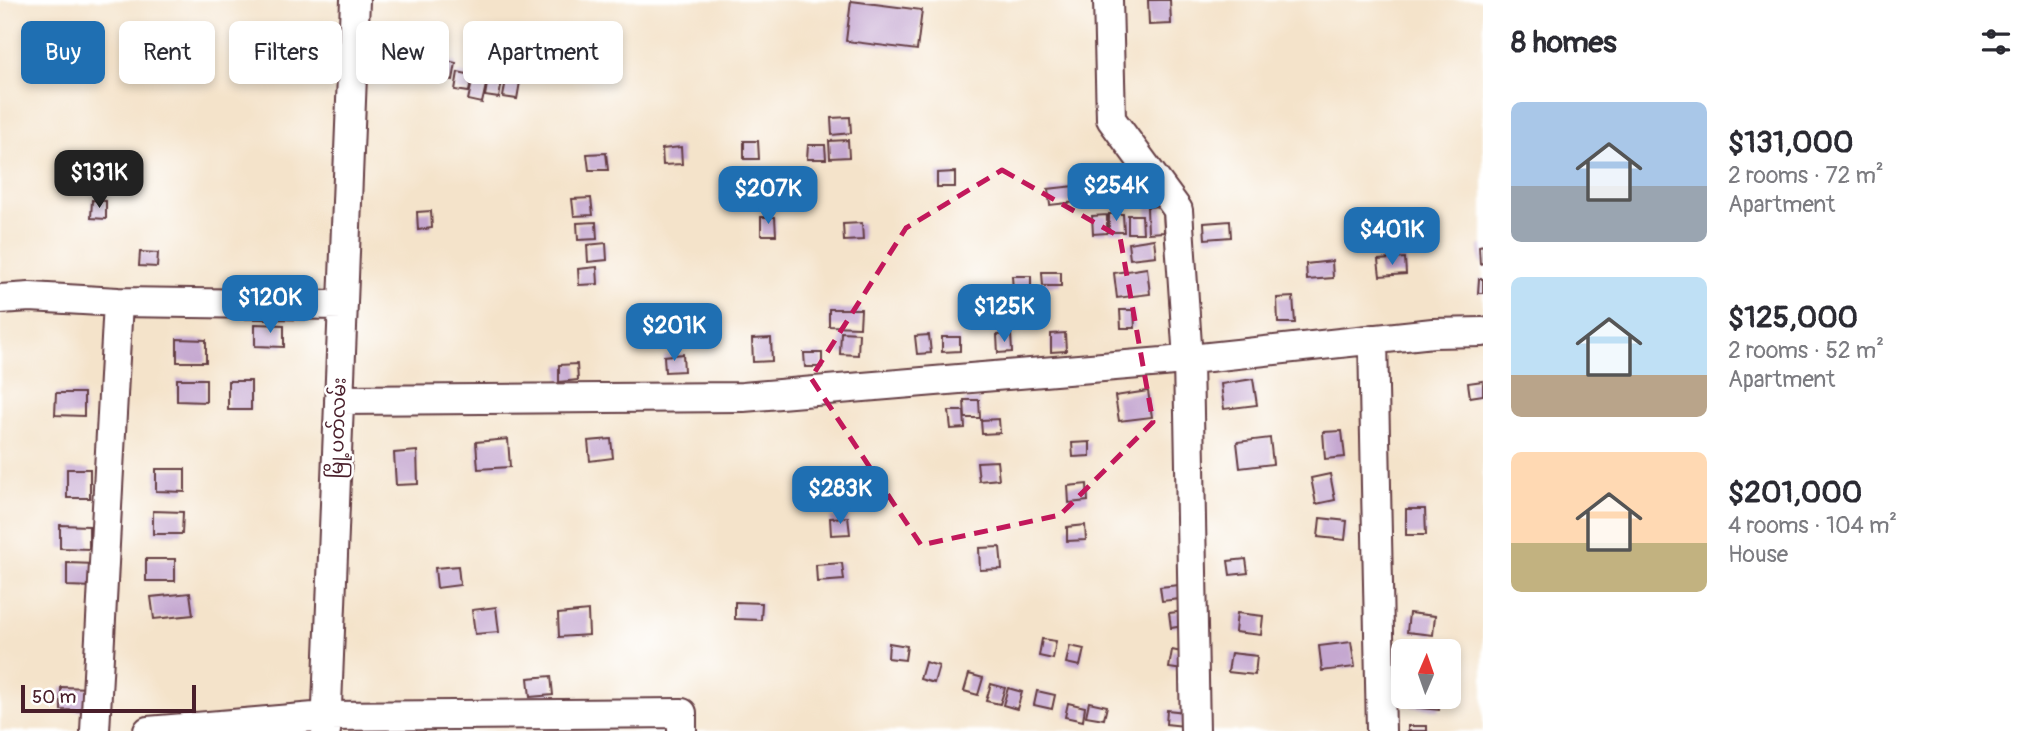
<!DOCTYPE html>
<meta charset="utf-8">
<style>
body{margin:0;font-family:Pangolin,"Noto Sans Myanmar",sans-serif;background:#f7f7f7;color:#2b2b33;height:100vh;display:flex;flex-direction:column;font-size:26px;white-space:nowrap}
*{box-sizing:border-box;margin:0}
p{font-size:23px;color:#7c7c81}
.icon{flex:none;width:38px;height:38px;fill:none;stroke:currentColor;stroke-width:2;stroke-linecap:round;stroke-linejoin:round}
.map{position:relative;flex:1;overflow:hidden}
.sheet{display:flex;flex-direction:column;background:#fff;width:560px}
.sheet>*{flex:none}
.top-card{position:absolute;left:21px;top:21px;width:665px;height:63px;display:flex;gap:14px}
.needle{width:46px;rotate:2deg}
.buttons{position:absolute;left:1391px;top:639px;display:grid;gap:14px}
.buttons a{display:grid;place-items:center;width:70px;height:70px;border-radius:10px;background:#fff;box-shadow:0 4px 10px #0003;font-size:35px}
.scale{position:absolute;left:21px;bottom:18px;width:175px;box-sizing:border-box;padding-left:7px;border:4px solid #4a1f2b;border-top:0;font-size:19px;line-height:24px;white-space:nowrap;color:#4a1f2b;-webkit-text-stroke:5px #fff;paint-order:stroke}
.price{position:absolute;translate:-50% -60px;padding:0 16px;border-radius:14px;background:#1f6fb2;color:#fff;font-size:23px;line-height:46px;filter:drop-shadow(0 2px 4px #0008)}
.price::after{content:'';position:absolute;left:50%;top:42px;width:21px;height:16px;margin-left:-10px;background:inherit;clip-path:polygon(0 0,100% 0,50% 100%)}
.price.active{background:#222;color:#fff}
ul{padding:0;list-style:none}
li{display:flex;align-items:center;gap:21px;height:175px;padding:0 28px}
li span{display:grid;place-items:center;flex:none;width:196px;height:140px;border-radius:10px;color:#555}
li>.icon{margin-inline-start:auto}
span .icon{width:84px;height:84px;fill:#fffc;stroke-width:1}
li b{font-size:30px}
h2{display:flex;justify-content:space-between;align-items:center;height:84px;padding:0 28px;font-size:30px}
.chip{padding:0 24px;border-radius:10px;background:#fff;box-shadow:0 4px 10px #0003;font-size:24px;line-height:63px}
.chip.active{background:#1f6fb2;color:#fff}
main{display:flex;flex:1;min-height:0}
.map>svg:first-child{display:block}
.building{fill:#c5a7d0}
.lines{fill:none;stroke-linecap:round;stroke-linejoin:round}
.street-casing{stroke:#643c43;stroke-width:32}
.street{stroke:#fff;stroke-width:28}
.marked{fill:none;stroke:#c2185b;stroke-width:5;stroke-dasharray:14 9;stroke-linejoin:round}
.labels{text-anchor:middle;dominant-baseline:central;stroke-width:5;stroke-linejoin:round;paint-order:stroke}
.street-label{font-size:19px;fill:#4a1f2b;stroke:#fff}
</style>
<main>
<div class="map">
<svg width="1483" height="731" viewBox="0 0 1483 731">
<rect width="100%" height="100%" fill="#fff"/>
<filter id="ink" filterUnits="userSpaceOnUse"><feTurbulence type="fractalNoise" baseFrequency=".0143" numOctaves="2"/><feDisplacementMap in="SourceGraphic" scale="14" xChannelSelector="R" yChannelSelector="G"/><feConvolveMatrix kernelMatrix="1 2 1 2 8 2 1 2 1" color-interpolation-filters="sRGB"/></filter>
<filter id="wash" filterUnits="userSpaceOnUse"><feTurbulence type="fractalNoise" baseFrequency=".00686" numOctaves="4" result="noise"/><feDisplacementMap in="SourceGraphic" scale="28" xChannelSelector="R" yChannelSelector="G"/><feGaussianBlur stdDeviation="1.57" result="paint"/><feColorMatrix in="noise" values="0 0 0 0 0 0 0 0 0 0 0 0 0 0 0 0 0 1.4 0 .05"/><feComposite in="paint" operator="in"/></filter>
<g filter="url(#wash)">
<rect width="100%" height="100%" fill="#f4e3ca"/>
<g id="blocks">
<path class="building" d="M1148 0H1170L1171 24 1149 25Z
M851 1 922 10 917 50 846 41Z
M415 56 429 59 426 76 412 74Z
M443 60 456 63 453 80 439 78Z
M458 72 472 75 469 92 455 90Z
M488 78 502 81 499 98 485 96Z
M506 79 520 82 517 99 503 97Z
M472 82 486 85 482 103 468 100Z
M850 117 851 133 832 135 831 118Z
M848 140 849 157 830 158 829 141Z
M744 141H758L759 159H744Z
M808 145H825L826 159H807Z
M681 147 682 164 663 165 662 149Z
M606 153 608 170H589L587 154Z
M955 172V187H937V173Z
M759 180 762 201 743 202 741 181Z
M1074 186 1076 202 1050 205 1048 189Z
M591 198 593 215 574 216 572 199Z
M92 200 106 201V219L91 218Z
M1163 206 1164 232 1148 233 1147 207Z
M431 211 432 228 418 230 417 212Z
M1109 214H1123L1124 232H1109Z
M1107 215V233L1093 234 1092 216Z
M1128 215H1142L1143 233H1128Z
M761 217H775L776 235H761Z
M1230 221 1231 237 1205 239 1204 223Z
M596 222 597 239 578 240 577 223Z
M862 223 863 240 844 241 843 224Z
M1154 239 1156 256 1130 259 1128 243Z
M606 243 607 260 588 262 587 245Z
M1483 245V263L1480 264 1479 246Z
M140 252 158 253 157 267 139 266Z
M1405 258 1406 274 1380 276 1378 260Z
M1332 261 1333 278 1307 280 1306 264Z
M597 267 598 284 579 285 578 269Z
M1147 268 1150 294 1117 298 1114 273Z
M1042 272H1061V286H1043Z
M1012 276H1031V290H1013Z
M1479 279H1483V293H1478Z
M1293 297 1295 323H1278L1277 298Z
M829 309H861L860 327 829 326Z
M1120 310H1134L1135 328H1121Z
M255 324 284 325V347L255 346Z
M841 332 859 333 858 355 840 354Z
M1065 333 1066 351 1051 352V334Z
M1011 334 1012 352 998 353 997 335Z
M929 335 931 353 917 354 915 336Z
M942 337H960V351L942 352Z
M771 338 772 361 753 362 752 339Z
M177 339 206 340V362H177Z
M804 353H822V367H805Z
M683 354 684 371 665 372 664 356Z
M577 364 578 380 559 382V365Z
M177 379H206V402L177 401Z
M1253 379 1257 405 1224 409 1221 384Z
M228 381H251V410H228Z
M1483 381V395L1470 397 1468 383Z
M1148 391 1152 417 1119 421 1115 396Z
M56 393H84V416L55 415Z
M964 400H979L980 418H965Z
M949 411H964L965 428 951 429Z
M999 419 1000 433 982 434 981 420Z
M1342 431 1345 457 1325 459 1323 432Z
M1270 438 1273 464 1240 468 1237 442Z
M508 439 510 467 478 469 476 442Z
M611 439 613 458 590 461 588 441Z
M1090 442V456L1073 457 1072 443Z
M417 451 418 484 396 485 394 453Z
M997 461 999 479 979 481 977 462Z
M67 469H90V498H67Z
M156 469H185V492L156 491Z
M1330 474 1335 500 1316 504 1311 478Z
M1087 484 1088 501 1069 503 1068 486Z
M1406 509H1425L1426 535H1406Z
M153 511 183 512 182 534H153Z
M848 517 850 534 831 535 830 518Z
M1320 518 1347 521 1345 540 1318 537Z
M60 525 89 526V549L60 548Z
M1085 525 1086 540 1067 541V527Z
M1000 547 1002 569 980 570 979 548Z
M146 559H175V581H146Z
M1246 559 1248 573 1230 575 1228 561Z
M67 563 96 564V587L67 586Z
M842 563 844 580 817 582 816 565Z
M458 566 460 585 437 588 435 568Z
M1179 585 1180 599 1162 601 1160 587Z
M190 593 193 615 154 619 151 597Z
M735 602 762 603 761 620 735 619Z
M496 607 499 632 475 634 472 610Z
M588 611 589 635 559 637 558 614Z
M1187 611 1189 625 1171 628 1169 613Z
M1237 613 1263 616 1261 635 1235 632Z
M1409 613 1435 616 1433 635 1407 632Z
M1042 639 1056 641 1053 659 1039 656Z
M1351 642 1355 667 1322 671 1319 646Z
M889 643 907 646 905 660 888 658Z
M1070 646 1084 649 1080 666 1066 663Z
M1172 650 1186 653 1183 670 1169 668Z
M1231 653 1257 656 1255 675 1228 672Z
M925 662 939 666 934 683 920 679Z
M969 674 983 678 978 695 964 691Z
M551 676 553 695 530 697 528 678Z
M991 684 1005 688 1000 704 986 701Z
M61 687 91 688 90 711 61 710Z
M1008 688 1022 692 1017 709 1003 705Z
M1037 691 1055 695 1052 709 1034 705Z
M1413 696H1440L1439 710 1412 707Z
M1089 702 1107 706 1104 719 1086 716Z
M1068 703 1085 707 1083 721 1065 717Z
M1167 710 1185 712 1184 726 1166 724Z
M1408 726H1427V731H1408Z"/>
</g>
</g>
<g filter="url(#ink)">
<use href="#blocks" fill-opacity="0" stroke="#643c43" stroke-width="2"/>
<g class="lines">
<defs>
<path id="street" d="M1108 0 1111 119 1178 210 1188 360 1195 731
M0 299 30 297 118 302 343 305
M1373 339 1381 731
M339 400 743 397 1163 362 1433 333 1483 332
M95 731 118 302
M148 731 326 716 682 713V731
M326 731 355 0"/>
</defs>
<use href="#street" class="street-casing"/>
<use href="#street" class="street"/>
</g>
</g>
<path class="marked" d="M1002 170 1120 237 1153 422 1060 515 921 545 811 378 906 228Z"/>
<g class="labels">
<g class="street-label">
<text transform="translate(338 428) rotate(-88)">မြို့ပတ်လမ်း</text>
</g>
</g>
</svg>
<div class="buttons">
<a><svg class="needle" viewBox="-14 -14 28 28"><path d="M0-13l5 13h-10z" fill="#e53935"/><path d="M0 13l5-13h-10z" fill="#7c7c81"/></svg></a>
</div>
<div class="scale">50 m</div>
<b class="price active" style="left:99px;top:210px">$131K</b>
<b class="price" style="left:1116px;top:223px">$254K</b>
<b class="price" style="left:768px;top:226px">$207K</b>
<b class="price" style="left:1392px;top:267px">$401K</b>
<b class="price" style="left:270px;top:335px">$120K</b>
<b class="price" style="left:1004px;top:344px">$125K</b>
<b class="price" style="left:674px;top:363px">$201K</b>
<b class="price" style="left:840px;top:526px">$283K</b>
<div class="top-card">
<a class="chip active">Buy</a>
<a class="chip">Rent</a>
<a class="chip">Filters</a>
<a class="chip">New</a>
<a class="chip">Apartment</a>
</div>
</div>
<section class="sheet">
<h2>8 homes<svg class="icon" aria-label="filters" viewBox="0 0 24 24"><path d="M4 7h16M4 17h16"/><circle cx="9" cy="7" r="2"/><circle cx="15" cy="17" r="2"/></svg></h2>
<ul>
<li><span style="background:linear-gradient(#a9c7e8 60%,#9aa5b1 0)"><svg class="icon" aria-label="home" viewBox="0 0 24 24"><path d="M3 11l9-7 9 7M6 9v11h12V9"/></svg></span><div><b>$131,000</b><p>2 rooms · 72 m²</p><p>Apartment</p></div></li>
<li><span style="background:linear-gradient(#bfe0f5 70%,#b9a48a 0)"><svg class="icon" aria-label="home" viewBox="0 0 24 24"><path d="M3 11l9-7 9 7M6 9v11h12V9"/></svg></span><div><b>$125,000</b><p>2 rooms · 52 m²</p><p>Apartment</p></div></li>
<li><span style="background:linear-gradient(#ffd9b3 65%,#c2b280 0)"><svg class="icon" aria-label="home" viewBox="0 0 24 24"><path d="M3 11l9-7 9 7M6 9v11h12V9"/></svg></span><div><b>$201,000</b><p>4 rooms · 104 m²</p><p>House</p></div></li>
</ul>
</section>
</main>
